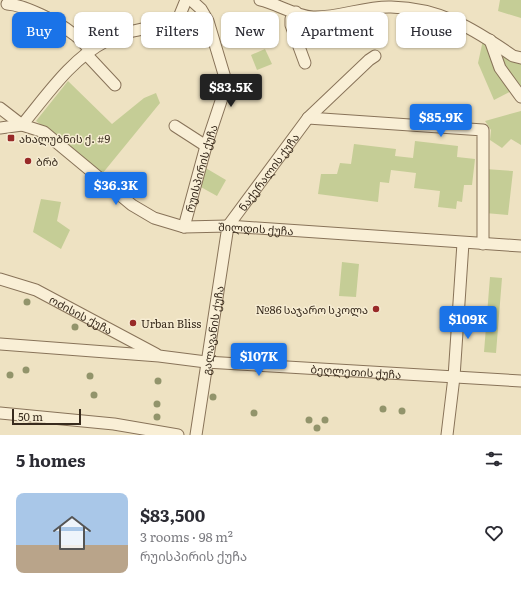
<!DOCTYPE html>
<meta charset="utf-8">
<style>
body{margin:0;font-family:Literata,"Noto Sans Georgian",serif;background:#f7f7f7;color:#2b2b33;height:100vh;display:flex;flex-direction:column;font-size:15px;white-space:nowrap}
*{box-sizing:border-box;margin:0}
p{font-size:13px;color:#7c7c81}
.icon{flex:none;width:22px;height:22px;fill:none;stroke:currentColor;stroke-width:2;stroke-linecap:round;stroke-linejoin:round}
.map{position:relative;height:435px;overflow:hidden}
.details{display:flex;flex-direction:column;background:#fff;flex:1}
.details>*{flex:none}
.guide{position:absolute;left:12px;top:12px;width:497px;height:36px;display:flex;gap:8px}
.scale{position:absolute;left:12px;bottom:10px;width:69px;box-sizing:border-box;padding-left:4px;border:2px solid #382b1d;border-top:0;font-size:11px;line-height:14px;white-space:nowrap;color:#382b1d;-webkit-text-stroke:3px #f6ecd2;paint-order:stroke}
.price{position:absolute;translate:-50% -34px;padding:0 9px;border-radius:4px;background:#1a73e8;color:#fff;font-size:13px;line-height:26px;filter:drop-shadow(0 1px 2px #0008)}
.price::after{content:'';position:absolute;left:50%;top:24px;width:12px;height:9px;margin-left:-6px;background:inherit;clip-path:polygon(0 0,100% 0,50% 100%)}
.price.selected{background:#222;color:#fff}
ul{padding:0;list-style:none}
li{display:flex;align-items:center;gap:12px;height:100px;padding:0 16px}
li span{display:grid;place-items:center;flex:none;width:112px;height:80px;border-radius:8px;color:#555}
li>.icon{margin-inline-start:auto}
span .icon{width:48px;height:48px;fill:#fffc;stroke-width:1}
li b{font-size:17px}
h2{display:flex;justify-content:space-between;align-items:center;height:48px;padding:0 16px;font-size:17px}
.chip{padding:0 14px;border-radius:8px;background:#fff;box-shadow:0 1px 3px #0004;font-size:14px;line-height:36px}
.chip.selected{background:#1a73e8;color:#fff}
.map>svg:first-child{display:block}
.green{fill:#c5cd96}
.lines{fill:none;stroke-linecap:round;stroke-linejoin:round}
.minor-casing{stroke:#887359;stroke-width:13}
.minor{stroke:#f9efd6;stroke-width:11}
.tree{fill:#92946b}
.poi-dot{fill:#982a28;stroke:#f6ecd2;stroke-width:1.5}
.labels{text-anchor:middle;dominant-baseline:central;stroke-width:3;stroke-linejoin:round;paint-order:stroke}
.poi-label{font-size:11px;fill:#382b1d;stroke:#f6ecd2;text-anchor:start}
.street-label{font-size:11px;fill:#382b1d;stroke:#f6ecd2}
</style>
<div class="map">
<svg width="521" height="435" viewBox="0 0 521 435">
<rect width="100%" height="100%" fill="#eee2c2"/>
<path class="green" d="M500 0H521V18L498 11Z
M424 16 446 22 439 47 418 41Z
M483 40 510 59 521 64V86L494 100 478 63Z
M265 49 272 64 257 70 251 55Z
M68 81 112 124 144 98 156 93 160 103 102 174 36 121Z
M521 111V145L511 139 502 148 490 140 491 130 485 121Z
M415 141 458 146 457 157 475 159 472 185H464L462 202 457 201 456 209 438 207 440 191 414 188 416 173 391 170 389 183 380 182 378 202 318 194 321 174H337L340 163 351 164 354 144 396 149 395 156 413 158Z
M204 167 226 180 217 196 199 186Z
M485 169 513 171 508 215 485 213Z
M41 199 61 202 57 221 70 230 61 249 33 232Z
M342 262 359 264 356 297 339 296Z
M490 277 502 278 496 353 484 352Z"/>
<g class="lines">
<defs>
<g id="minor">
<path d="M260 0C278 4 295 16 313 17 339 18 365 6 391 7 441 8 474 29 513 56L521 58"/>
<path d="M7 4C25 5 58 22 72 33 79 37 85 45 90 50"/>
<path d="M296 12 291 19V25L305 63"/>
<path d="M490 40 500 68 521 97"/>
<path d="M86 54 115 85"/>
<path id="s1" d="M0 108 22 125 44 132 132 205 154 218 184 227 228 226 521 246"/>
<path d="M308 118 483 130V244"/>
<path d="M175 126 206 146"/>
<path d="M0 128 22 125C47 95 71 59 106 41 127 30 154 27 177 22L186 0"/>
<path id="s2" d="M184 227 206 146 225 89 226 81 208 21 201 9 191 0"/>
<path id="s3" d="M0 279 36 290 156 354"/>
<path id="s4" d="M0 344 159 356 206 362 521 381"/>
<path d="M0 413 114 424 178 435"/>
<path id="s5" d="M196 435 228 226 308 118 369 60 375 56"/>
<path d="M447 435 454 377 463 243"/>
</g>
</defs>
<use href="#minor" class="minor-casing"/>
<use href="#minor" class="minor"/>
</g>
<g class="tree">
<circle cx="27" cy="302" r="3.5"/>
<circle cx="75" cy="327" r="3.5"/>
<circle cx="26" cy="370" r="3.5"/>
<circle cx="10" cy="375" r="3.5"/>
<circle cx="90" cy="376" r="3.5"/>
<circle cx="158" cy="381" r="3.5"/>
<circle cx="94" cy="395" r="3.5"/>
<circle cx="213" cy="397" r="3.5"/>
<circle cx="157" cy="404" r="3.5"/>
<circle cx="383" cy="409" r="3.5"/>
<circle cx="402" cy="411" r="3.5"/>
<circle cx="254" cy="413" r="3.5"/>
<circle cx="157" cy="417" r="3.5"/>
<circle cx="309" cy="420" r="3.5"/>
<circle cx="325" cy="420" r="3.5"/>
<circle cx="317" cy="428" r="3.5"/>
</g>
<g class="poi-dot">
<rect x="7" y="134" width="8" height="8" rx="2"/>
<circle cx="28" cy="161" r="4"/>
<circle cx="376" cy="309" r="4"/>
<circle cx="133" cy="323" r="4"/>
</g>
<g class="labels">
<g class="poi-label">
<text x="19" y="138">ახალუბნის ქ. #9</text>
<text x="36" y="161">ბრბ</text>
<text x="368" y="309" text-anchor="end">№86 საჯარო სკოლა</text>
<text x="141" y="323">Urban Bliss</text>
</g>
<g class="street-label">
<text stroke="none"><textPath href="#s2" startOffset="61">რუისპირის ქუჩა</textPath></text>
<text stroke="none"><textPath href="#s5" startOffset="279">ნაქერალის ქუჩა</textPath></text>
<text stroke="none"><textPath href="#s1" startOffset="294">შილდის ქუჩა</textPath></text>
<text stroke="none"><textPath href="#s3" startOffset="89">ოძისის ქუჩა</textPath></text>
<text stroke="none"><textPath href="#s5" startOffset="106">გალავანის ქუჩა</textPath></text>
<text stroke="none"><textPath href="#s4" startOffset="357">ბეღლეთის ქუჩა</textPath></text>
</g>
</g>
</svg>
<div class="scale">50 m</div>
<b class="price selected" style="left:231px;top:108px">$83.5K</b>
<b class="price" style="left:441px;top:138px">$85.9K</b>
<b class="price" style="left:116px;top:206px">$36.3K</b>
<b class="price" style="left:468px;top:340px">$109K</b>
<b class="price" style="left:259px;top:377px">$107K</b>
<div class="guide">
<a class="chip selected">Buy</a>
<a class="chip">Rent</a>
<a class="chip">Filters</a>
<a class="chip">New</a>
<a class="chip">Apartment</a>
<a class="chip">House</a>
</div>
</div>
<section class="details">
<h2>5 homes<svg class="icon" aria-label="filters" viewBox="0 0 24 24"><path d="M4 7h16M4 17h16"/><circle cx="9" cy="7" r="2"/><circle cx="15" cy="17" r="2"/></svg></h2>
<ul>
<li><span style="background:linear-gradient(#a9c7e8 65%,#b9a48a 0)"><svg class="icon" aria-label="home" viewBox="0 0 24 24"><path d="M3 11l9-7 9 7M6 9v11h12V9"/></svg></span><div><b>$83,500</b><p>3 rooms · 98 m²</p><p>რუისპირის ქუჩა</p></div><svg class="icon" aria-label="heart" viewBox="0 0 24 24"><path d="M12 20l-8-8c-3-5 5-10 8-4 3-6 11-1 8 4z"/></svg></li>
</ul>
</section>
